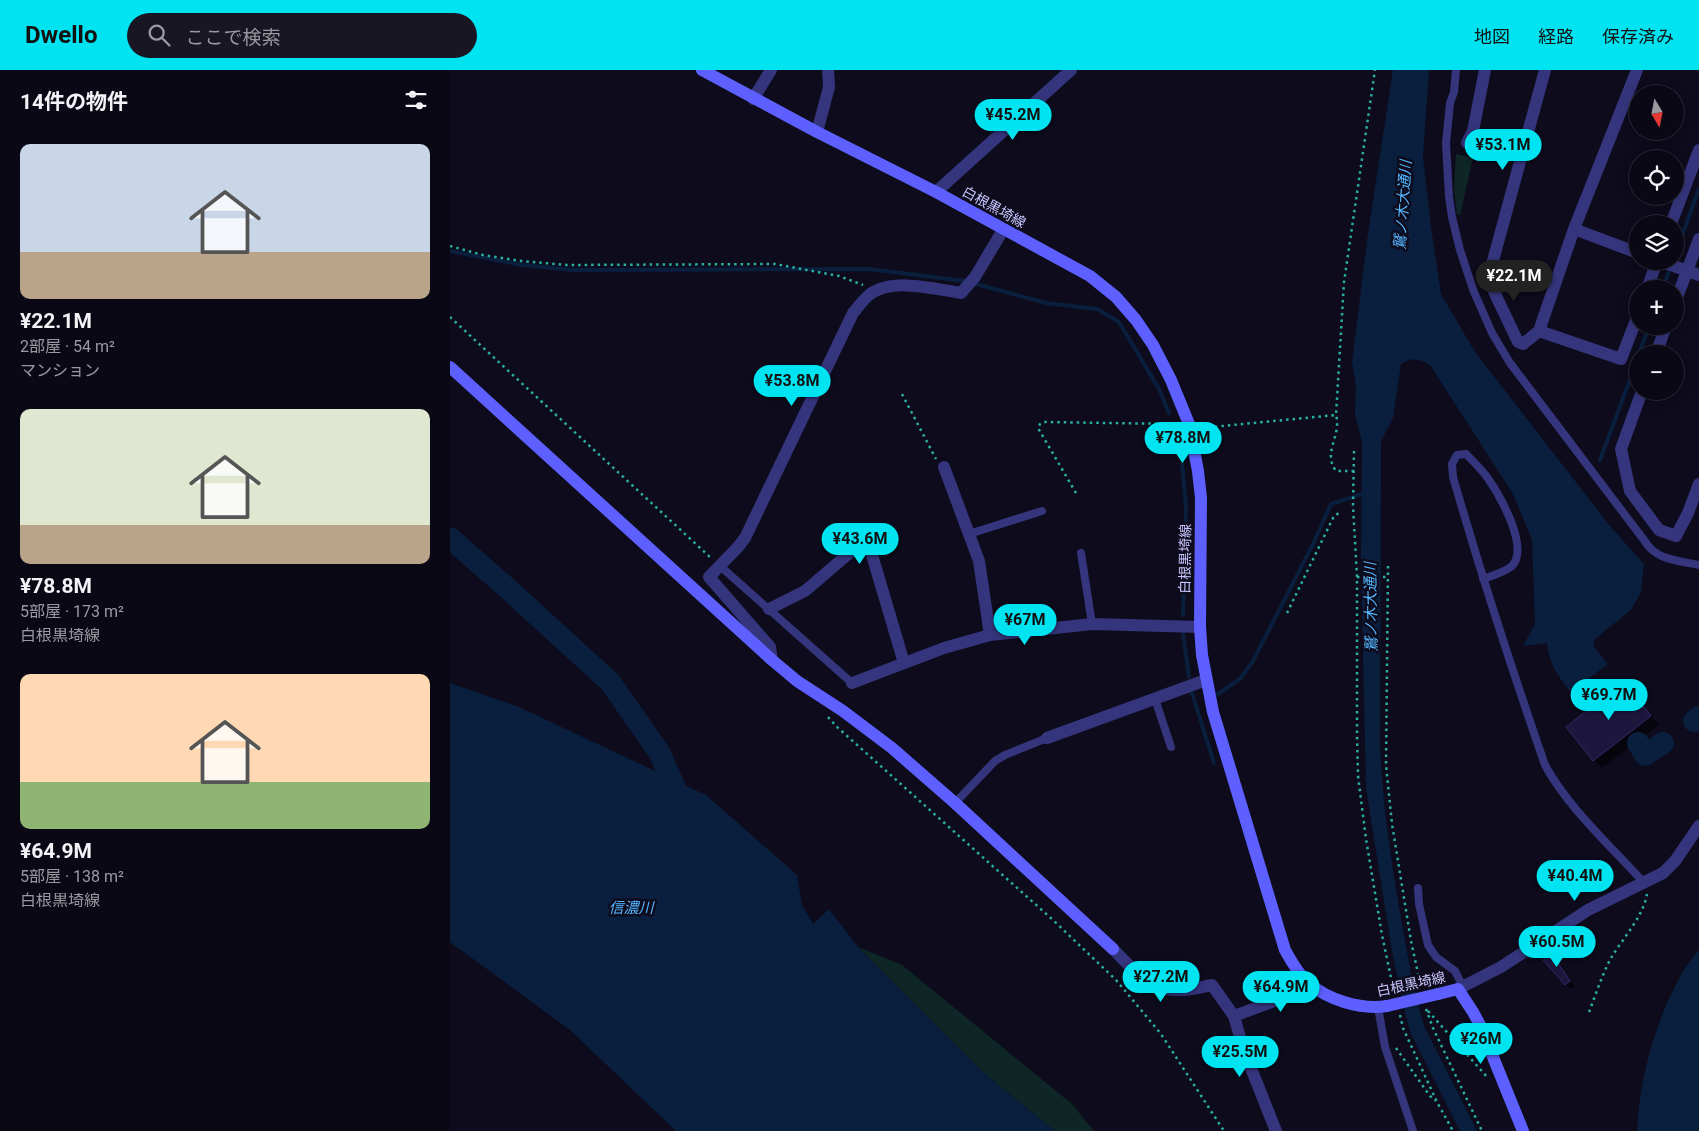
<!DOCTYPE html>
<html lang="ja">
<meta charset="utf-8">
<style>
body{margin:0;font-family:Roboto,"Noto Sans JP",sans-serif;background:#181622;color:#f1f3f6;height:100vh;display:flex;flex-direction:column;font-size:19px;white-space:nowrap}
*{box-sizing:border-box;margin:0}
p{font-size:16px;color:#999aa0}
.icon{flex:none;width:28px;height:28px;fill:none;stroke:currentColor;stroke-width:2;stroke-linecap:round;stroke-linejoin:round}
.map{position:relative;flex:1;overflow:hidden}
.drawer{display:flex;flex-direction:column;background:#0a0815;width:450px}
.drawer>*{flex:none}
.needle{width:32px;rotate:170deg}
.controls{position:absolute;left:1179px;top:15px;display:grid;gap:10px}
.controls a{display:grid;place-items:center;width:55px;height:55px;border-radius:50%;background:#0a0815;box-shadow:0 2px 12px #0003,0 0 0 1px #2a2934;font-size:25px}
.price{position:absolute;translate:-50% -42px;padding:0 11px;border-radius:18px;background:#00e3f1;color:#111;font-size:16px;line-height:32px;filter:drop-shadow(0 1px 2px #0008)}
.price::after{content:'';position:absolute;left:50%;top:30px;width:15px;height:11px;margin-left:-8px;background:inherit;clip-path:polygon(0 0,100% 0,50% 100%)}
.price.active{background:#222;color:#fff}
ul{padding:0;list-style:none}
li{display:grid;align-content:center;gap:10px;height:265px;padding:0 20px}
li span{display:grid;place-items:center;height:155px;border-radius:10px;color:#555}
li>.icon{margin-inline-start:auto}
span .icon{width:90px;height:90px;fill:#fffc;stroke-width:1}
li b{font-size:21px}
h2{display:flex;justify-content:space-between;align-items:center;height:60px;padding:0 20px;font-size:21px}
header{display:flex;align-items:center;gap:30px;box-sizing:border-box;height:70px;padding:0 25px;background:#00e3f1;color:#111}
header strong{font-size:24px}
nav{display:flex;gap:28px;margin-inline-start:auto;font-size:18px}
.search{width:350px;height:45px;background:#181622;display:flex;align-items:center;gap:12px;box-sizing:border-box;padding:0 18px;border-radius:28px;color:#999aa0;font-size:19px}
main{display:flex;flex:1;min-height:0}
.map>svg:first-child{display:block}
.green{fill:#0e2625}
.water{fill:#091f3d}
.shadow{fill:#0007}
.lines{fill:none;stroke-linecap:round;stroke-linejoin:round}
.stream{stroke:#091f3d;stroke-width:4}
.river{stroke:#091f3d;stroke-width:22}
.building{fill:#1d173e;stroke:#32286a}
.path{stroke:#2aafa2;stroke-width:2.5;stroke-dasharray:2.5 4;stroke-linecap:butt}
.lane{stroke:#35357d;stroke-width:8}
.street{stroke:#35357d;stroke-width:12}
.secondary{stroke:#5d60ff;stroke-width:12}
.secondary-bridge{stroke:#5d60ff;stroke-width:12}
.labels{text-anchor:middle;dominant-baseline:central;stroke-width:5;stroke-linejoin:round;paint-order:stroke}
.street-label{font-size:14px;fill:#cac6ff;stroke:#0d0b1c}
.water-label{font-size:15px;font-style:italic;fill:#54b7ff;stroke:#0d0b1c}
</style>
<header>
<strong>Dwello</strong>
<div class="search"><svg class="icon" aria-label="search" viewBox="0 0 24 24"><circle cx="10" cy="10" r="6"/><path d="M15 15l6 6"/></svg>ここで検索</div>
<nav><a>地図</a><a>経路</a><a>保存済み</a></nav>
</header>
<main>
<section class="drawer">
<h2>14件の物件<svg class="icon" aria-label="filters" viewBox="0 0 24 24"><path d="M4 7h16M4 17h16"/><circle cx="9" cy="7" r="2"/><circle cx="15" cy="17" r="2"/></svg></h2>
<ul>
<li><span style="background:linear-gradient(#c9d6e8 70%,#b9a48a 0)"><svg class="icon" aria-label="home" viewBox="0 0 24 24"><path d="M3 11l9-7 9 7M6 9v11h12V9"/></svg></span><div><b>¥22.1M</b><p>2部屋 · 54 m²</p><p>マンション</p></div></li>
<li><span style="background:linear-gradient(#dfe7d0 75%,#b9a48a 0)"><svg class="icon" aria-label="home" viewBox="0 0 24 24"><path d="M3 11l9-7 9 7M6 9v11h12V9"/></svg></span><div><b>¥78.8M</b><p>5部屋 · 173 m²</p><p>白根黒埼線</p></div></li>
<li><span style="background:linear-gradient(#ffd9b3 70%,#8fb573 0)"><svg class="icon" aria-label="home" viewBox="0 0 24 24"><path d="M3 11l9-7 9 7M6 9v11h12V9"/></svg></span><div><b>¥64.9M</b><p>5部屋 · 138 m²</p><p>白根黒埼線</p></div></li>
</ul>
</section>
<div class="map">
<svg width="1249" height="1061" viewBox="0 0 1249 1061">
<rect width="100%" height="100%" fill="#0d0b1c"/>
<path class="green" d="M1006 84 1023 88 1010 145 1007 144 1004 119Z
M408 877 452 895 622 1034 644 1061H605L535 1004Z"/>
<path class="water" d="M943 0H979L973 87 981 157 991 224 1025 282 1160 456 1194 494 1191 522 1181 540 1145 569 1143 576 1158 594 1121 622C1108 607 1099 594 1097 573L1073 576 1085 554 1082 470 1063 424 980 295C968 288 962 287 951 294L943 348 931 371 930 671C932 729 940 785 950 842 957 881 963 921 975 958L1027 1061H1010L961 964 956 947 942 881 916 718 911 496 912 372 905 345 906 316 902 292 918 163Z
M0 613 69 637 256 725 347 805 352 835 363 854 379 839 408 877 535 1004 605 1061H226L120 960 0 872Z
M1249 879V1061H1187C1190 1008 1204 954 1230 907 1235 897 1243 888 1249 879Z"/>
<path class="shadow" d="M1174 613 1209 655 1152 698 1144 690Z
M1104 887 1115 899 1113 900 1125 917 1121 919 1116 914Z"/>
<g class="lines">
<path class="stream" d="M0 181 72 195 123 200 419 199 515 211 596 233 647 239 669 252 709 319 719 343
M1225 185 1249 119
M1213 219 1220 198
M1189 284 1199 256
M1150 390 1188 288
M732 393 736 437 733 545
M733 564 739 607
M742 623 764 693
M768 624 790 609 803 591 863 474 881 434 915 423"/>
<path class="river" d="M0 468 56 517 160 612 209 682 233 736
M1244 651 1249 647
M1188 673 1195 685 1213 673"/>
</g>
<path class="building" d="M1174 611 1201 646 1143 691 1116 657Z
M1101 884 1103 886H1104L1110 892 1109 894 1120 911 1115 915 1093 890Z"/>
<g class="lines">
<path class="path" d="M0 176 33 185 71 191 117 195 325 194 389 206 413 215
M0 247 261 488
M452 324 486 389
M752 358 886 345
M904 381 903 436 907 507V664L908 706 916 769 932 865 944 922
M904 401H886C872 382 892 366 886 345L894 212 925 0
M626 423 588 358 590 354 594 352 726 354
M938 496 936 695 942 754 961 871 971 917
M907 507H937
M837 543 884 446 889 443
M378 647 387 657 603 850 666 910 711 964 774 1061
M976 939 983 958 1032 1061
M978 941 1038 1008
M1139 942C1146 924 1152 905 1161 888 1173 868 1193 847 1197 824
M950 945 953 958 987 1032 1003 1061
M946 978 980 1026 986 1031"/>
<path class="lane" d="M1006 0 1004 22 1000 33 996 73 999 127 1002 147 1010 180 1024 222 1042 263 1060 293 1200 478C1213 491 1232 491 1249 495
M519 464 592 441
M631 483 642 554
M270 496 402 613
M1033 509C1042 506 1055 502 1062 496 1080 477 1049 424 1037 407 1031 399 1023 391 1016 384L1007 385 1002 394 1003 407C1031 504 1062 600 1095 695 1118 738 1162 777 1194 813
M705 629 721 677
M505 733 545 691 555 685 597 668
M968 818 969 834 978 875 986 887 1005 901 1013 917
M928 937 935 977 963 1061"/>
<path class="street" d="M1187 0 1124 159 1089 261 1171 289 1188 245
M303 29 321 0
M367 62 379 17 378 0
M1017 73 1023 61 1035 0
M486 122 621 0
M1221 154 1249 80
M1124 159 1188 183
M1210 191 1249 205
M1197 219 1207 191
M1225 233 1249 169
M1089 261 1073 274 1068 272 1038 209 1095 0
M1206 284 1216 256
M1192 321 1171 379 1180 421 1209 460 1226 466 1238 443 1249 414
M494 397 529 491 540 565
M319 539 355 521 417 468 454 593
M322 590 320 577 259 507 288 477 295 468 403 243C408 237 413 230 419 225 442 207 485 219 511 223L525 207 553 160
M402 613 494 578 540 565 642 554 750 557
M597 668 756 610
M663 879C683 899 699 922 730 920 741 920 751 917 762 915L784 946 793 978 826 1061
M1008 919 1051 897 1138 840 1213 803 1225 791 1249 756
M784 946 843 924 851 920 857 911"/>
<path class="secondary" d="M252 0 367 62 486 122 640 206 666 227 686 250 703 275 721 310 739 354 748 401 751 428 750 557 752 585 763 642 835 880C841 891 848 903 857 912 878 930 910 940 937 936
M0 297 322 590 347 611 393 641 442 678 505 733 663 879
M988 924 1008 919 1023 942 1030 955 1073 1061"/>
<path class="secondary-bridge" d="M937 936 988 924"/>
</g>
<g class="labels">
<g class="street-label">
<text transform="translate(544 137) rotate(29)">白根黒埼線</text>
<text transform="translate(735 489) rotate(-89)">白根黒埼線</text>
<text transform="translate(961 914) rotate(-12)">白根黒埼線</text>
</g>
<g class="water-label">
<text transform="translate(953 135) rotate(-86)">鷲ノ木大通川</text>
<text transform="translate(921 537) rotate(-91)">鷲ノ木大通川</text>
<text x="181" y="838">信濃川</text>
</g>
</g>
</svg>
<div class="controls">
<a><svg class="needle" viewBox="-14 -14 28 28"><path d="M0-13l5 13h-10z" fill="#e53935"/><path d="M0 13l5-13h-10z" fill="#999aa0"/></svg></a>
<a><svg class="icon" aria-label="locate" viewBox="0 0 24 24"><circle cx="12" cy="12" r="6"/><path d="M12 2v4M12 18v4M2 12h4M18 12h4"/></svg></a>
<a><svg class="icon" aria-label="layers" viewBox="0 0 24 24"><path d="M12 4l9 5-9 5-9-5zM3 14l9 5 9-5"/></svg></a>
<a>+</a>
<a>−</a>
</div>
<b class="price" style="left:563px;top:71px">¥45.2M</b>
<b class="price" style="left:1053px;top:101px">¥53.1M</b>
<b class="price active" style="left:1064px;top:232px">¥22.1M</b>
<b class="price" style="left:342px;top:337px">¥53.8M</b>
<b class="price" style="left:733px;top:394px">¥78.8M</b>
<b class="price" style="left:410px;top:495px">¥43.6M</b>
<b class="price" style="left:575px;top:576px">¥67M</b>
<b class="price" style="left:1159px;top:651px">¥69.7M</b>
<b class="price" style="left:1125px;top:832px">¥40.4M</b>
<b class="price" style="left:1107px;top:898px">¥60.5M</b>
<b class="price" style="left:711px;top:933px">¥27.2M</b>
<b class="price" style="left:831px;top:943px">¥64.9M</b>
<b class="price" style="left:1031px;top:995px">¥26M</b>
<b class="price" style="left:790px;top:1008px">¥25.5M</b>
</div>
</main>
